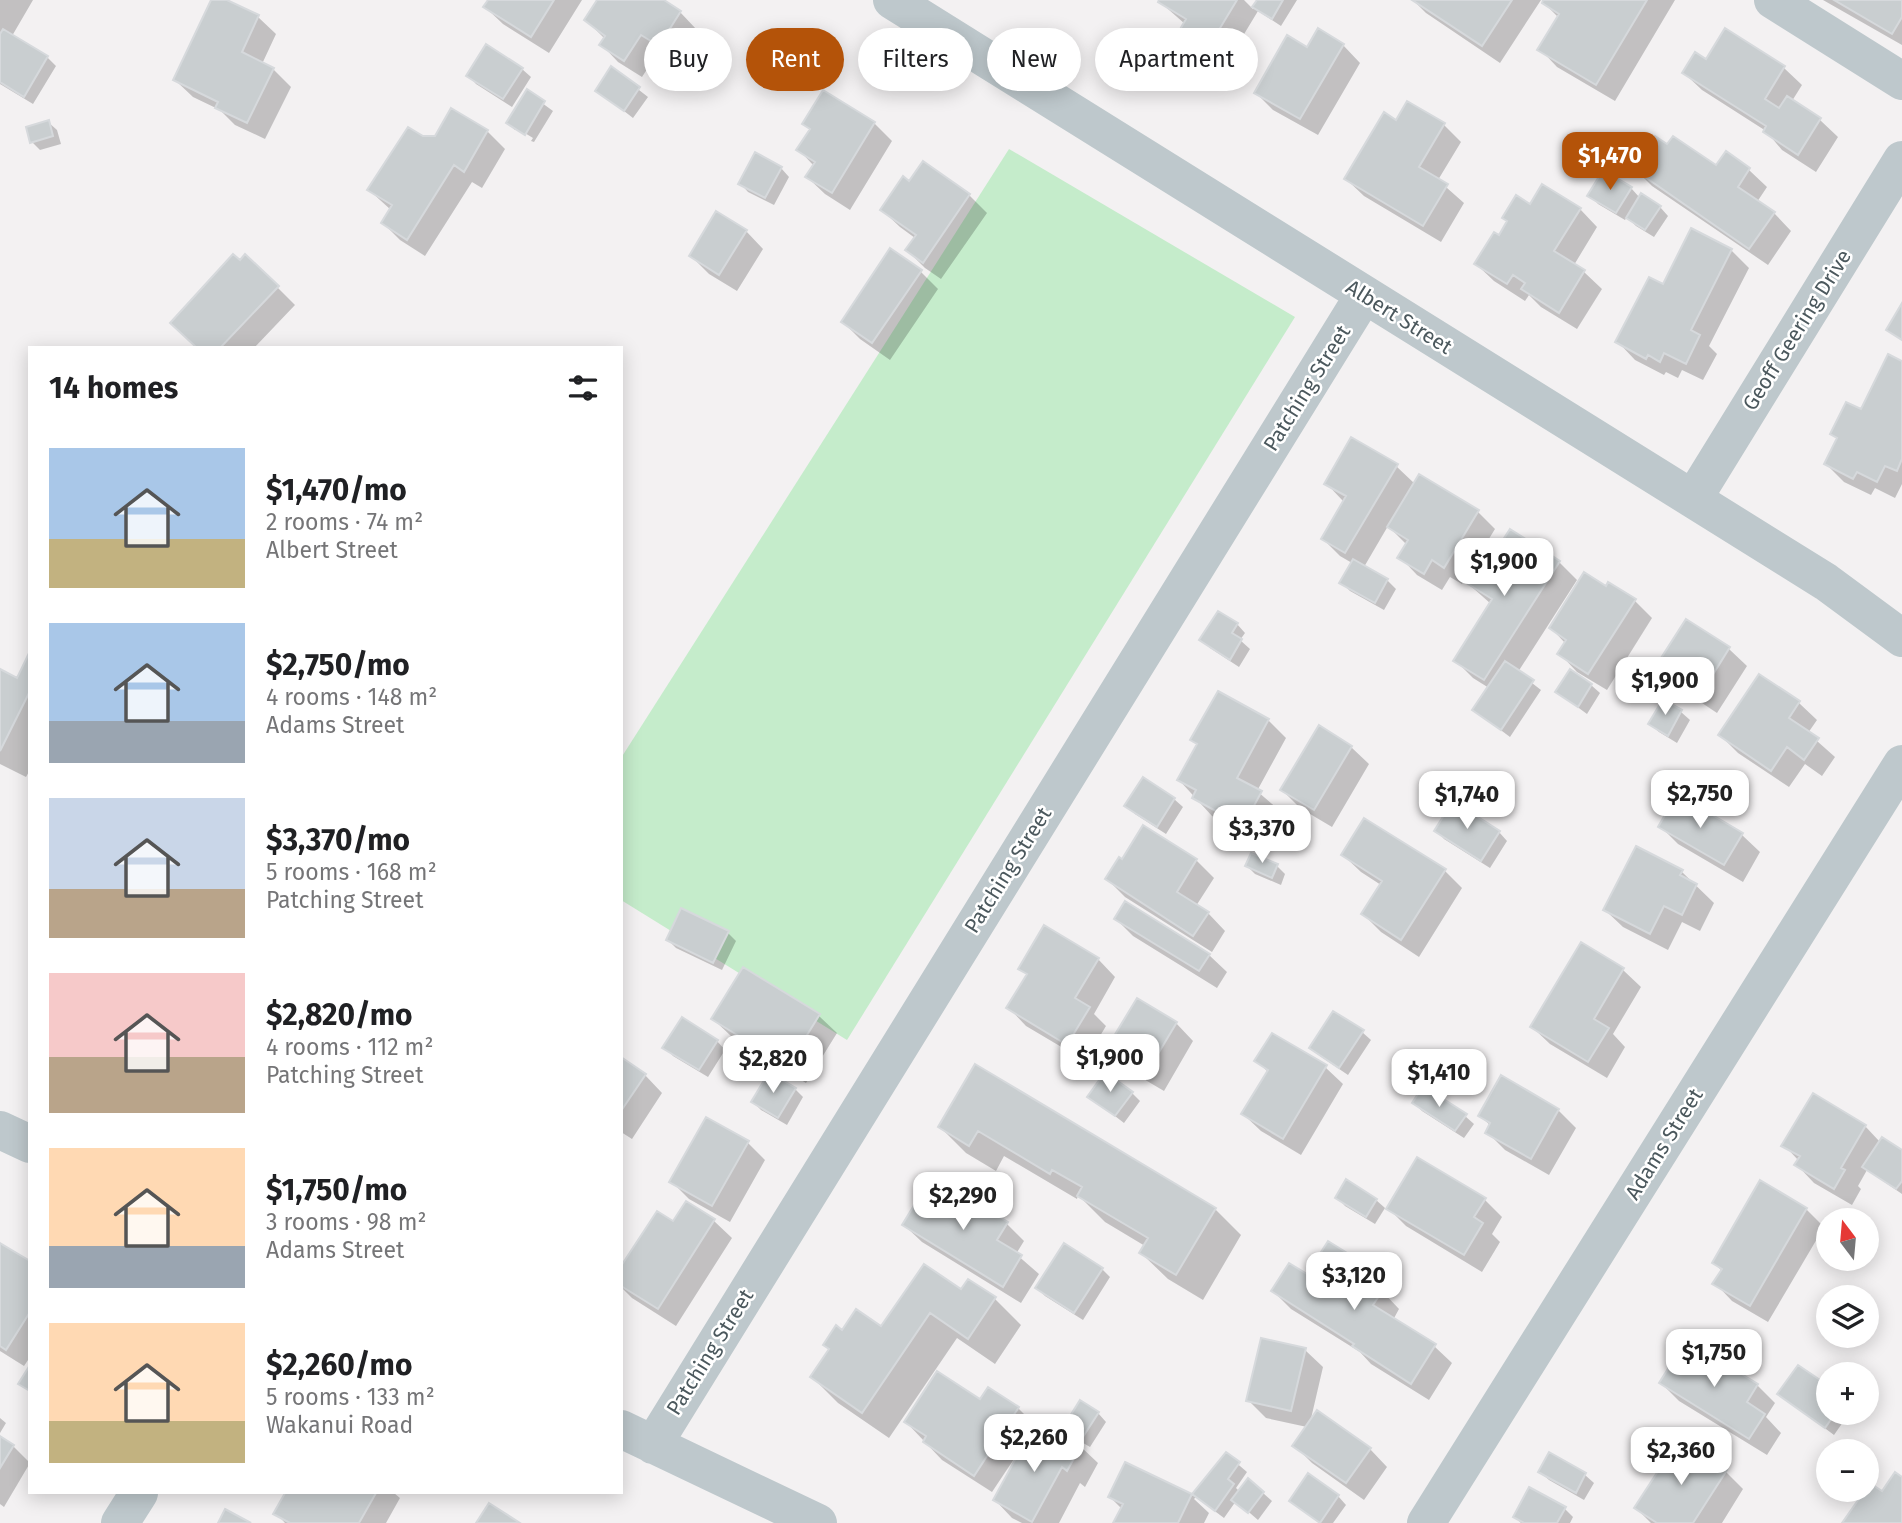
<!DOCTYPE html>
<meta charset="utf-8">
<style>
body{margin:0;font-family:"Fira Sans",sans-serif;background:#f6f6f6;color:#202124;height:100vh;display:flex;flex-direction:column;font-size:26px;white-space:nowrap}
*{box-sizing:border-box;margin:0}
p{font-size:23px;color:#757577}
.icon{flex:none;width:38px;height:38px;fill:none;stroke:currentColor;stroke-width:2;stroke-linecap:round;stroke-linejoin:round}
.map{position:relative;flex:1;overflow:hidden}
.sheet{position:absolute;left:28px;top:346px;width:595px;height:1148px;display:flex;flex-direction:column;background:#fff;border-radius:0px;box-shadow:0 4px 18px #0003}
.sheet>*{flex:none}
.hud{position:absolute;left:644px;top:28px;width:665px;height:63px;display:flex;gap:14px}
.needle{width:46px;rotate:344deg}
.fabs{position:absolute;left:1816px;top:1208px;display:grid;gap:14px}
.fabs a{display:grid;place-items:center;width:63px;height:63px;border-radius:50%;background:#fff;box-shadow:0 4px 18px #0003;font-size:35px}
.price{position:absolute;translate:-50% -60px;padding:0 16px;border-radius:14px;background:#fff;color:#222;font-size:23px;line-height:46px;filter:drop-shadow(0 2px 4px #0008)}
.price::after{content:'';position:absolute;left:50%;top:42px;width:21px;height:16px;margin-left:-10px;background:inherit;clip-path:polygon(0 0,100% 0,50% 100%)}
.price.on{background:#b45309;color:#fff}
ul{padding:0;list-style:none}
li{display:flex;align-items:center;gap:21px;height:175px;padding:0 21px}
li span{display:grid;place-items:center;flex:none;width:196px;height:140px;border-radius:0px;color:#555}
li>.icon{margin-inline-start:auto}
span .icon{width:84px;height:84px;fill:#fffc;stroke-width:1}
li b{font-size:30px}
h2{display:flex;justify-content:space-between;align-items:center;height:84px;padding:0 21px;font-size:30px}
.pill{padding:0 24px;border-radius:32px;background:#fff;box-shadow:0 4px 18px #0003;font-size:24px;line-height:63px}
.pill.on{background:#b45309;color:#fff}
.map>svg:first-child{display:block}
.green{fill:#c5eccb}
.shadow{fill:#0003}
.building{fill:#c9ced0;stroke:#d6d9dc;stroke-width:2}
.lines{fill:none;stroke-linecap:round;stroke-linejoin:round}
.street{stroke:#bec8cc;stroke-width:38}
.labels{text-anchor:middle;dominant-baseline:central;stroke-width:5;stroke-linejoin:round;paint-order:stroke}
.street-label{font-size:21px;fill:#4b585d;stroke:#fff}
</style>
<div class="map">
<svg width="1902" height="1523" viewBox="0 0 1902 1523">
<rect width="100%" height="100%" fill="#f3f1f2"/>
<path class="green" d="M1009 149 1295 317 847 1040 621 900V758Z"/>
<path class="shadow" d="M0 0H33L12 36 47 57 56 66 33 104 0 84Z
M213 0H223L258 17 276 34 262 64 273 69 291 87 265 139 235 125 220 110 193 97 175 80Z
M490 0H582L549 53 503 24 485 7Z
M599 0H661L680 12 697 30 677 62 659 51 642 77 618 62 601 44 605 39 586 20Z
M1161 0H1244L1253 9 1259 0H1297L1281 26 1258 11 1226 64 1199 48 1181 30 1185 24 1160 2Z
M1413 0H1541L1500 63 1426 13Z
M1545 0H1675L1615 101 1557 67 1540 49 1559 18 1544 3Z
M1823 0H1902V45Z
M1726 31 1784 68 1802 85 1792 101 1820 120 1838 137 1816 172 1782 150 1766 131 1702 90 1684 73 1707 61Z
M1343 45 1360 63 1318 135 1273 110 1256 93 1308 49Z
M522 69 531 77 512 107 476 84 468 75Z
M612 69 648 97 633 118 597 90Z
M527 92 553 111 534 142 531 141 533 138 515 127V130L508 123Z
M824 92 874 123 892 141 850 210 825 194 807 177 814 166 799 150 811 131 804 124Z
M452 111 487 131 505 149 482 188 472 182 425 256 400 240 383 223 391 210 369 190 423 138H436Z
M48 122 57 130 61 144 40 150 32 142Z
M1397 122 1444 125 1461 142 1438 180 1464 203 1441 242 1364 196 1346 179Z
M1668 146 1716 167 1726 154 1749 170 1767 187 1757 202 1774 213 1791 231 1768 265 1652 186 1634 168Z
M781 168 789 177 774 205 748 192 740 183Z
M909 183 969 195 987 213 941 279 925 268 907 250 915 238 900 227 882 210Z
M1631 188 1640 198 1660 207 1668 216 1654 237 1636 226 1627 217 1625 220 1598 204 1590 195Z
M1531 206 1580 209 1597 227 1574 265 1584 272 1602 289 1577 329 1541 307 1529 295 1525 301 1494 281 1476 264 1509 222Z
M746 231 763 249 737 291 709 274 691 256Z
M1731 250 1749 268 1709 346 1717 354 1703 380 1682 370 1678 378 1666 372 1664 375 1635 360 1618 342 1663 286Z
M920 271 938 289 890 360 860 339 843 322Z
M277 287 295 305 254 348H199L173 323Z
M1902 363V484L1895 498 1875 488 1871 495 1844 482 1826 464 1838 440 1832 434 1862 411Z
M1396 466 1415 484 1478 512 1495 529 1479 555 1491 563 1559 562 1577 580 1518 672 1541 690 1510 737 1474 710 1489 688 1473 678 1455 660 1491 604 1464 580 1462 584 1450 577 1442 590 1417 575 1400 557 1407 545 1388 526 1364 567 1387 580 1396 589 1384 610 1350 591 1341 582 1352 563 1340 556 1323 539 1343 501 1326 483Z
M1607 588 1635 601 1652 618 1607 690 1577 672 1560 654 1566 644 1551 628Z
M1687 621 1729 649 1747 666 1717 713 1693 697 1675 680 1679 674 1663 657Z
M1237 624 1245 633 1240 640 1250 649 1239 667 1210 648 1201 640Z
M30 655V770L26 777 0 764V671L18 680Z
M1760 676 1799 703 1817 720 1808 733 1835 757 1822 776 1805 764 1789 787 1738 753 1720 735Z
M1591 685 1600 693 1587 714 1557 692Z
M1663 701 1681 712 1690 720 1677 743 1659 732 1650 724Z
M1268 720 1286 738 1257 791 1279 810 1261 842 1212 816 1179 780 1198 745 1193 740Z
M1351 747 1369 764 1332 827 1300 808 1282 790Z
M1174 799 1183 807 1166 834 1135 814 1127 806Z
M1660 826 1742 835 1760 852 1743 882 1678 844Z
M1144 827 1196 860 1214 878 1196 906 1208 913 1225 931 1212 952 1125 897 1107 879 1122 861Z
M1436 830 1499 832 1507 841 1490 868 1444 839Z
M1637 848 1682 872 1714 903 1700 931 1682 922 1668 950 1623 927 1605 910Z
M1343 855 1445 871 1462 888 1419 957 1381 932 1363 914 1381 885 1361 872Z
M1247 866H1277L1285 874 1281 885 1255 874Z
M1116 919 1209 955 1227 972 1217 988 1133 936Z
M728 933 736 941 722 970 676 948 668 940Z
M1098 959 1115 977 1094 1014 1106 1026 1085 1061 1026 1026 1009 1008 1028 976 1020 969Z
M744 970 819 1016 837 1033 806 1083 731 1036 713 1019Z
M1623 970 1641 987 1613 1034 1625 1047 1607 1078 1550 1044 1532 1027Z
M1176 1023 1193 1041 1164 1091 1125 1068 1108 1050Z
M1362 1032 1371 1040 1348 1075 1320 1056 1311 1048Z
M717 1041 725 1050 708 1077 673 1056 665 1047Z
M621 1059 645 1075 662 1093 632 1139 621 1132Z
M1257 1061 1325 1067 1343 1084 1301 1155 1261 1131 1243 1114 1268 1072Z
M976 1067 1215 1209 1241 1235 1203 1300 1168 1279 1141 1253 1145 1246 1105 1222 1078 1195 1077 1199 1004 1156 996 1171 966 1153 940 1127Z
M1501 1078 1558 1110 1576 1128 1549 1175 1505 1150 1487 1132 1491 1126 1480 1116Z
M795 1089 803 1097 787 1125 761 1110 753 1102Z
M1132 1093 1140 1101 1124 1123 1089 1096Z
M1414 1103 1465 1116 1474 1124 1464 1138 1422 1111Z
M1865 1126 1880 1142 1902 1152V1194L1867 1170 1858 1186 1861 1189 1852 1205 1814 1183 1797 1165 1799 1161 1784 1145Z
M748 1143 765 1160 730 1222 689 1199 672 1182Z
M950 1197 1007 1224 1024 1241 1016 1254 1039 1274 1021 1303 922 1242 904 1225Z
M1337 1197 1376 1200 1385 1208 1375 1224 1345 1206Z
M1484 1199 1502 1217 1492 1234 1500 1242 1482 1272 1406 1226 1388 1208Z
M686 1203 714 1221 732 1238 676 1326 632 1298 621 1287V1270L673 1223Z
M1806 1209 1824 1227 1768 1322 1732 1301 1715 1283 1722 1271 1714 1263Z
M0 1245 30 1263V1357L24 1366 0 1351Z
M1351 1258 1368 1275 1365 1281 1382 1291 1399 1309 1393 1320 1434 1346 1452 1363 1429 1400 1371 1364 1360 1352 1291 1309 1273 1291Z
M1102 1269 1110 1277 1083 1320 1045 1296 1037 1288Z
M969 1281 995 1299 1021 1325 995 1364 957 1338 889 1438 838 1403 812 1377 842 1333 882 1328 961 1291Z
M1305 1350 1323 1367 1310 1423 1370 1449 1387 1467 1364 1500 1312 1463 1294 1445 1307 1427 1266 1418 1248 1400Z
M1661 1383 1757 1385 1775 1403 1766 1417 1781 1433 1767 1455 1679 1401Z
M1779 1394 1829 1412H1850L1834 1435Z
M981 1401 1018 1408 1035 1425 1027 1438 1054 1453 1080 1446 1098 1463 1085 1487 1080 1483 1059 1523H1022L1012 1518 995 1500 1018 1457 1016 1456 992 1492 942 1460 906 1422Z
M1098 1413 1106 1422 1090 1447 1073 1437 1064 1428Z
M0 1418 6 1423 0 1433Z
M0 1438 13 1446 30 1463 4 1507 0 1504Z
M1226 1454 1247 1472 1236 1488 1240 1492 1263 1493 1272 1501 1258 1520 1236 1501 1224 1518 1196 1497 1194 1499 1209 1513 1204 1523H1115L1122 1509 1110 1497 1126 1464 1193 1496Z
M1550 1455 1585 1475 1594 1483 1584 1500 1549 1480 1540 1472Z
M1726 1472 1743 1489 1722 1523H1651L1636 1508Z
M287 1493H394L400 1498 386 1523H285L276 1513Z
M1338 1496 1346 1505 1333 1523H1319L1291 1501Z
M1565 1509 1573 1517 1570 1523H1521L1515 1517Z"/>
<path class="building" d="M211 0H227L259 15 242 52 274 68 247 123 215 108 218 102 173 80Z
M488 0H554L531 37 483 7Z
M597 0H664L681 11 659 46 641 35 624 61 599 45 605 36 584 20Z
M1159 0H1237L1208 48 1179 31 1186 19 1158 2Z
M1257 0H1283L1272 19 1252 7Z
M1412 0H1512L1482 46Z
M1543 0H1647L1596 85 1537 50 1559 14 1542 3Z
M1834 0H1902V17L1892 34Z
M1318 28 1344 44 1300 119 1254 93 1287 35 1307 47Z
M1725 28 1785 66 1765 99 1779 108 1787 96 1821 118 1798 155 1763 132 1766 126 1682 73 1695 52 1706 59Z
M3 29 48 56 24 97 0 82V34Z
M486 44 523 68 503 99 466 76Z
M611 66 640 87 624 111 595 91Z
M527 89 545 101 525 135 506 123Z
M823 90 875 122 832 193 805 177 815 162 796 150 810 129 802 124Z
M1407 101 1445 123 1419 167 1448 184 1423 226 1344 179 1384 112 1396 120Z
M451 108 488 130 464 172 454 165 407 240 381 223 392 205 367 190 408 127 423 136H435Z
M49 120 53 136 30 143 26 127Z
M1655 136 1667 144 1673 136 1716 165 1726 151 1750 168 1738 187 1775 212 1749 249 1632 168Z
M755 152 782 167 765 198 738 184Z
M923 161 970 194 923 263 905 250 916 235 880 210 903 176 909 181Z
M1603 170 1632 187 1616 213 1587 196Z
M1542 184 1581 208 1554 251 1585 270 1559 313 1521 289 1525 283 1513 275 1507 284 1474 264 1494 232 1499 235 1507 221 1502 218 1516 195 1530 204Z
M1641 193 1661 206 1645 230 1626 218Z
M716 211 747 230 719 275 689 256Z
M1691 228 1732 249 1691 330 1700 335 1686 364 1664 353 1660 362 1648 355 1646 359 1615 342 1649 277 1663 284Z
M890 248 922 270 872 343 841 322Z
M233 254 240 260 245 254 279 286 220 348H197L170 323Z
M1902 303V340L1886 330Z
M1888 354 1902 361V459L1897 471 1885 466 1877 482 1857 472 1853 479 1824 464 1837 438 1830 434 1846 402 1861 409Z
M1351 437 1398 464 1345 553 1321 539 1346 496 1324 484Z
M1419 474 1479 510 1444 568 1432 560 1424 574 1397 558 1408 540 1387 527Z
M1510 529 1560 561 1484 680 1453 661 1492 599 1463 581 1480 553 1490 560Z
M1353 559 1388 579 1375 603 1339 583Z
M1584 572 1606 586 1608 582 1636 599 1588 674 1557 654 1566 640 1549 628Z
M1218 611 1238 623 1232 633 1242 639 1230 660 1199 640Z
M1686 619 1730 647 1699 697 1673 680 1680 670 1661 658Z
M30 651V691L0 751V669L17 678Z
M1505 661 1534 680 1501 730 1472 710Z
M1570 669 1592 684 1578 707 1555 692Z
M1759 674 1800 701 1789 718 1819 738 1804 760 1787 747 1771 771 1718 735Z
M1218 691 1269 719 1237 778 1262 791 1243 826 1192 798 1196 790 1177 780 1197 744 1190 740Z
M1663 699 1682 710 1668 736 1648 724Z
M1319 725 1352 746 1314 810 1280 790Z
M1143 777 1175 798 1157 827 1124 806Z
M1677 794 1743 833 1724 865 1658 827Z
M1453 801 1500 831 1481 861 1434 831Z
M1364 818 1446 869 1401 940 1361 914 1382 881 1341 855Z
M1143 825 1197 859 1177 892 1209 912 1193 936 1105 879 1119 857 1122 859Z
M1636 846 1683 870 1680 875 1697 884 1682 915 1664 906 1650 934 1603 910Z
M1251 853 1278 864 1272 878 1245 866Z
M1125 901 1210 954 1199 971 1114 919Z
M681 908 729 931 713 963 666 940Z
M1044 925 1099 958 1075 998 1090 1007 1067 1045 1006 1008 1027 974 1018 969Z
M1581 942 1624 968 1594 1019 1609 1028 1588 1062 1530 1027Z
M743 967 820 1014 788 1066 711 1019Z
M1137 998 1177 1022 1146 1074 1105 1051Z
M1333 1011 1364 1030 1339 1068 1309 1048Z
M682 1017 718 1040 699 1070 662 1048Z
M1272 1033 1327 1065 1283 1139 1241 1114 1268 1070 1254 1061Z
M621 1057 646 1074 621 1111Z
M975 1064 1216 1208 1176 1275 1139 1253 1148 1238 1077 1196 1082 1187 1052 1170 1050 1174 978 1131 969 1146 938 1127Z
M769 1072 796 1088 778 1118 751 1102Z
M1105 1072 1133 1092 1115 1116 1087 1097Z
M1501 1075 1559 1109 1531 1159 1485 1133 1490 1123 1478 1116Z
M1423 1086 1467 1114 1455 1131 1412 1103Z
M1813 1093 1866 1125 1841 1168 1845 1170 1834 1189 1794 1165 1800 1156 1781 1146Z
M706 1117 749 1141 712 1206 669 1182Z
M1882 1137 1902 1150V1181L1896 1189 1862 1167Z
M1417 1157 1486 1198 1474 1217 1483 1223 1464 1255 1386 1209Z
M1346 1179 1377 1199 1366 1217 1335 1198Z
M1760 1180 1807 1208 1750 1306 1712 1284 1722 1269 1712 1263Z
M929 1181 949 1194 953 1188 1008 1222 997 1240 1022 1255 1003 1287 902 1225Z
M686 1201 715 1219 658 1309 621 1286V1266L657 1211 673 1221Z
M1328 1241 1352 1256 1346 1266 1383 1290 1373 1305 1436 1344 1411 1384 1352 1346 1354 1344 1271 1291 1289 1263 1307 1274Z
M0 1243 30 1261V1312L6 1350 0 1346Z
M1064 1243 1103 1268 1074 1313 1035 1288Z
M924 1264 961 1289 968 1279 996 1297 968 1339 930 1313 862 1413 810 1377 829 1349 823 1345 836 1325 842 1330 856 1309 881 1326Z
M1261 1338 1306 1348 1291 1411 1246 1401Z
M1686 1340 1758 1384 1747 1402 1765 1414 1749 1439 1659 1383Z
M30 1365V1391L18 1384Z
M1798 1365 1829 1386V1412H1836L1825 1428 1777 1394Z
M937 1371 980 1399 988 1387 1019 1407 974 1476 923 1442 926 1436 904 1422Z
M1080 1400 1099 1412 1081 1440 1062 1429Z
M1317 1410 1371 1448 1346 1483 1292 1446Z
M1021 1433 1053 1450 1062 1433 1082 1444 1067 1471 1062 1467 1032 1522 993 1500 1016 1458 1009 1454Z
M0 1436 14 1445 0 1468Z
M1679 1439 1727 1470 1693 1523H1657L1634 1508Z
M1226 1452 1240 1462 1228 1479 1234 1484 1215 1511 1192 1494Z
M1549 1452 1586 1473 1576 1493 1538 1472Z
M1125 1462 1192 1494 1178 1523H1113L1123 1504 1108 1497Z
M1895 1472 1902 1477V1523H1842L1870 1483 1882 1491Z
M1308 1473 1339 1495 1320 1523 1289 1501Z
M1248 1478 1264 1492 1248 1513 1231 1500Z
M1529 1487 1566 1507 1557 1523H1524L1513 1517Z
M285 1493H376L359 1523H290L273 1514Z
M489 1503 520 1523H476Z
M225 1509 251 1523H218Z"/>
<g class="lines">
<path class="street" d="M892 0 1826 582 1902 638
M1773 0 1902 81
M1693 499 1902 160
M0 1130 30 1144
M621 1429 818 1523
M653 1445 1364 295
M120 1523 139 1493
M1426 1523 1902 764"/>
</g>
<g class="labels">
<g class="street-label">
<text transform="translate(1399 317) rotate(32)">Albert Street</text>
<text transform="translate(1797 330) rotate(-58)">Geoff Geering Drive</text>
<text transform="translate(1307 388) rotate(-58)">Patching Street</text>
<text transform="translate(1008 870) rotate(-58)">Patching Street</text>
<text transform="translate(1664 1144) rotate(-58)">Adams Street</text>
<text transform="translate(710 1352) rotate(-58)">Patching Street</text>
</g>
</g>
</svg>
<div class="fabs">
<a><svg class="needle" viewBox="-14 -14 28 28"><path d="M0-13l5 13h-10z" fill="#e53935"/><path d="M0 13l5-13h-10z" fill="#757577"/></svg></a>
<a><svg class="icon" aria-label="layers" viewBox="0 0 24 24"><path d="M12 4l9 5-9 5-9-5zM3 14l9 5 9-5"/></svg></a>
<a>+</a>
<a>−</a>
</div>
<b class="price on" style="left:1610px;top:192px">$1,470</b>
<b class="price" style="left:1504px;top:598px">$1,900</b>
<b class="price" style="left:1665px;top:717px">$1,900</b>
<b class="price" style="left:1700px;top:830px">$2,750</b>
<b class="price" style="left:1467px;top:831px">$1,740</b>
<b class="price" style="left:1262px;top:865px">$3,370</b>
<b class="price" style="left:1110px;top:1094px">$1,900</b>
<b class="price" style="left:773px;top:1095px">$2,820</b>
<b class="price" style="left:1439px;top:1109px">$1,410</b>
<b class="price" style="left:963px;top:1232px">$2,290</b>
<b class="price" style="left:1354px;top:1312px">$3,120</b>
<b class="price" style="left:1714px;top:1389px">$1,750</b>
<b class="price" style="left:1034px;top:1474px">$2,260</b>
<b class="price" style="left:1681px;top:1487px">$2,360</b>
<div class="hud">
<a class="pill">Buy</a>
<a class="pill on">Rent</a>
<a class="pill">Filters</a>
<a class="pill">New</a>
<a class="pill">Apartment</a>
</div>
<section class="sheet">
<h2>14 homes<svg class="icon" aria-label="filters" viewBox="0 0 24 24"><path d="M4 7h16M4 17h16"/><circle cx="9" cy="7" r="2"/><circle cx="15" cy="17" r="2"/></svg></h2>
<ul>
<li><span style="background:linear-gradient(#a9c7e8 65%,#c2b280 0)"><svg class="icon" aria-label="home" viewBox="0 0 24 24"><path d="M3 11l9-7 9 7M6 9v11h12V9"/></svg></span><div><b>$1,470/mo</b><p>2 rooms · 74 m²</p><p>Albert Street</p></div></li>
<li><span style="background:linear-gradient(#a9c7e8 70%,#9aa5b1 0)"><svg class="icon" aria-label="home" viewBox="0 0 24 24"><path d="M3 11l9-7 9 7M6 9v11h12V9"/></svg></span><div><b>$2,750/mo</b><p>4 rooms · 148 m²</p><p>Adams Street</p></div></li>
<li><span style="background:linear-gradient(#c9d6e8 65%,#b9a48a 0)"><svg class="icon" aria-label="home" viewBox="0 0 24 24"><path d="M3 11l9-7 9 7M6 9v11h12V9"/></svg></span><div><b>$3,370/mo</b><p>5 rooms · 168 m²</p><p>Patching Street</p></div></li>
<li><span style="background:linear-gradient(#f6c9c9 60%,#b9a48a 0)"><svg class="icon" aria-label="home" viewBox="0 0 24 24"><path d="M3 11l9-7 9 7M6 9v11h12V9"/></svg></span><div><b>$2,820/mo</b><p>4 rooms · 112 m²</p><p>Patching Street</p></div></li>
<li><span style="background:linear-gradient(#ffd9b3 70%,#9aa5b1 0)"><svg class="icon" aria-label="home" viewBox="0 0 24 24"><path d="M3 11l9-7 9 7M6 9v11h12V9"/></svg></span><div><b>$1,750/mo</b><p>3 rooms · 98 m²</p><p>Adams Street</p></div></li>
<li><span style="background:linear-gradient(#ffd9b3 70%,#c2b280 0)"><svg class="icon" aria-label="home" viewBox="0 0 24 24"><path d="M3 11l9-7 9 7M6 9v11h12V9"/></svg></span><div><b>$2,260/mo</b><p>5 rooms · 133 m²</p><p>Wakanui Road</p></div></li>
</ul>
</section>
</div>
